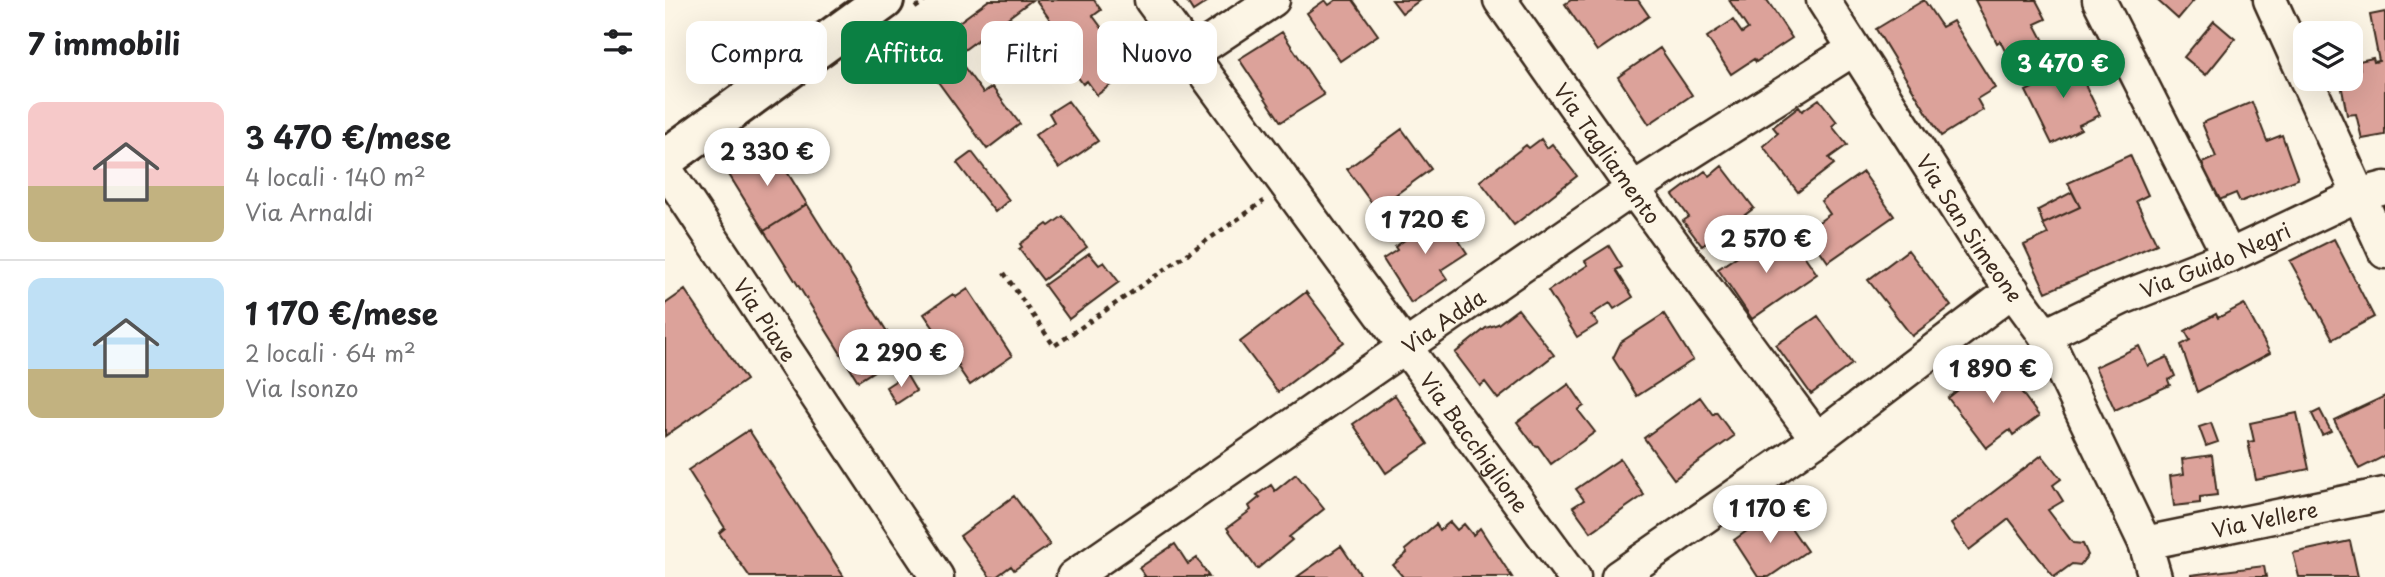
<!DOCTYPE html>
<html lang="it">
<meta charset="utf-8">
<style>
body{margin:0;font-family:"Playpen Sans",sans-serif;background:#f2f2f2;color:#202124;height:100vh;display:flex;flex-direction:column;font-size:26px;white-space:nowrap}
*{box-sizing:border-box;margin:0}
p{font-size:23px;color:#757577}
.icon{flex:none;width:38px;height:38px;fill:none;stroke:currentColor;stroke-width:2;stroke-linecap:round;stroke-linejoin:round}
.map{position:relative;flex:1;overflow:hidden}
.side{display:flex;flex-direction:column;background:#fff;width:665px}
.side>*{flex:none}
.top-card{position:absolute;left:21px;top:21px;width:665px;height:63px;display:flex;gap:14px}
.buttons{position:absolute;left:1628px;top:21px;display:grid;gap:14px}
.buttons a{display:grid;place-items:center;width:70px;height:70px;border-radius:14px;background:#fff;box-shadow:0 7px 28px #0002;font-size:35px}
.price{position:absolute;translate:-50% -60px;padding:0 16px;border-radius:24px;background:#fff;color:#222;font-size:23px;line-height:46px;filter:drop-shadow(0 2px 4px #0008)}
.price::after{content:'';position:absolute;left:50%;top:42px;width:21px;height:16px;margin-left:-10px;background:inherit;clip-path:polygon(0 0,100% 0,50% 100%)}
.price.active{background:#0b8043;color:#fff}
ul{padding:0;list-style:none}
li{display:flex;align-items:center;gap:21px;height:175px;padding:0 28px}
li+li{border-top:2px solid #e0e0e0}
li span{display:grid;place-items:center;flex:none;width:196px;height:140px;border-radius:14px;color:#555}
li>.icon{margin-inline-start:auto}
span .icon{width:84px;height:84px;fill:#fffc;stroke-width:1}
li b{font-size:30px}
h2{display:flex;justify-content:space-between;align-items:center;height:84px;padding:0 28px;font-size:30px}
.tag{padding:0 24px;border-radius:14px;background:#fff;box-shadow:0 7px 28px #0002;font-size:24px;line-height:63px}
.tag.active{background:#0b8043;color:#fff}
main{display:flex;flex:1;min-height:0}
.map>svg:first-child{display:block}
.building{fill:#dca29a;stroke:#3b2a1e;stroke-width:2}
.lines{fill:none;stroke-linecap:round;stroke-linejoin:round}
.minor-casing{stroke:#3b2a1e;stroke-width:37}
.secondary-casing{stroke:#3b2a1e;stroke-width:44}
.path{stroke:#3b2a1e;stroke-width:4.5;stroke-dasharray:5 5;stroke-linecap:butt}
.minor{stroke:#fcf5e5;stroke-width:32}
.secondary{stroke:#fcf5e5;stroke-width:38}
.labels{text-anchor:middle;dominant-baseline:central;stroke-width:6;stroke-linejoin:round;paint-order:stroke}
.street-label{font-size:21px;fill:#3b2a1e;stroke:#fcf5e5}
</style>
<main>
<section class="side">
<h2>7 immobili<svg class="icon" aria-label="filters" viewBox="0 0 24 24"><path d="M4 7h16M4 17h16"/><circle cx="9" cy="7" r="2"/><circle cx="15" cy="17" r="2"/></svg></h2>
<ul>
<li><span style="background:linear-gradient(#f6c9c9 60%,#c2b280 0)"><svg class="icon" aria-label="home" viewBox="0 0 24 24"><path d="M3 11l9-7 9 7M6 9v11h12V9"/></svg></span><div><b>3 470 €/mese</b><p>4 locali · 140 m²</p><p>Via Arnaldi</p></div></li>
<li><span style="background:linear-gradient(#bfe0f5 65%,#c2b280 0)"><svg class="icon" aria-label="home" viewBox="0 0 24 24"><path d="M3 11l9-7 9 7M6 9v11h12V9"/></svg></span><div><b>1 170 €/mese</b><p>2 locali · 64 m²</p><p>Via Isonzo</p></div></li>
</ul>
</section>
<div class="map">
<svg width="1720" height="577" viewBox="0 0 1720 577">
<rect width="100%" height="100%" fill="#fcf5e5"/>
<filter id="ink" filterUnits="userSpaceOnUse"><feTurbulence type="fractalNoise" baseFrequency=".0143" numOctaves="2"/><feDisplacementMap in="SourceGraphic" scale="14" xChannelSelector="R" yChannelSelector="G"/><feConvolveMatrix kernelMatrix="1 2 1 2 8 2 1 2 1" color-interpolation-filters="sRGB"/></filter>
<g filter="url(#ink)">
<path class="building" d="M324 0H367L291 56 318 93 327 87 355 124 322 149 252 53Z
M371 0H429L436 10 428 16 467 69 432 95 422 81 418 84 392 49 395 47 390 40 396 35Z
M521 0H545L528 11Z
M660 0 664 5 671 0H688L713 35 675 61 642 13Z
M727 0H755L737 13Z
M906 0H973L984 16 932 51 900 4Z
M1064 0H1102L1127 38 1091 62 1089 59 1066 74 1042 37 1068 20 1077 33 1083 29Z
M1259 0 1277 27 1288 21 1330 88 1312 99 1318 110 1276 136 1211 29Z
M1310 0H1371L1381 19 1370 24 1379 41 1344 59 1335 41 1332 43Z
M1492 0H1529L1513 19Z
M1720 12V135L1697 139 1691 114 1682 115 1675 79H1685V71L1695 69 1694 61 1708 58 1709 62 1714 61 1705 15Z
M1549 21 1570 39 1541 75 1519 57Z
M617 32 659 95 616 122 574 59Z
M995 48 1027 95 984 124 953 77Z
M1410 54 1419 75 1416 76 1435 115 1414 125 1416 129 1387 144 1361 91 1384 80 1379 69Z
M1154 99 1172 122 1167 126 1182 145 1164 158 1169 164 1133 192 1098 146 1113 133 1108 127 1134 107 1137 111Z
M403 101 433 141 394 168 370 135 389 122 384 113Z
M1587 102 1602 141 1617 135 1633 179 1575 202 1571 193 1552 201 1537 163 1551 157 1537 123Z
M737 129 766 169 711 209 682 169Z
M876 139 882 148 887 144 912 176 849 225 815 181 861 145 864 148Z
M106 146 142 204 99 231 63 173Z
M307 152 344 200 330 212 292 163Z
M1465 155 1483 195 1471 201 1492 244 1381 292 1359 245 1383 234 1378 224 1415 207 1403 183Z
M1057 166 1089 208 1076 218 1081 224 1055 244 1050 236 1037 246 1018 221 1024 217 1008 195 1040 171 1045 176Z
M1198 172 1229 216 1163 262 1141 231 1165 214 1156 201Z
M1407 192 1415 207 1378 224 1373 210Z
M142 204 236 354 193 381 99 231Z
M773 209 802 253 776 270 782 279 746 303 718 259 732 250 730 247 741 239 737 233Z
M398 216 422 247 378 280 354 249 357 247 355 244 382 224 384 226Z
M1099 238 1110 254 1129 241 1152 274 1087 319 1053 269Z
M1669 239 1709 317 1668 339 1625 261Z
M944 246 957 267 951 270 968 297 949 309 945 303 926 315 933 324 912 337 883 291 923 265 920 261Z
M1243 250 1286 306 1247 336 1203 280Z
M424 253 434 265 439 262 454 282 404 319 379 285Z
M303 289 347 356 305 385 292 366 294 365 259 314 288 294 291 297Z
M20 290 81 380 0 436V304Z
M641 292 679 342 613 392 575 342Z
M1579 304 1605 353 1532 392 1516 345 1525 340 1520 331 1551 314 1553 318Z
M853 309 889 355 833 399 820 382 815 386 790 353 821 328 833 324Z
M999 314 1028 360 972 396 948 358 956 342Z
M1153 316 1187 364 1146 394 1111 345Z
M1474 346 1483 366 1502 357 1510 376 1503 380 1505 385 1450 410 1430 367Z
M1332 359 1374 416 1348 435 1345 430 1321 448 1283 398Z
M241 374 251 391 231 404 221 387Z
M904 384 919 406 913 410 930 432 886 464 873 446 869 445 852 422Z
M730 395 763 444 721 473 688 424Z
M1720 396V456L1694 469 1669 420Z
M1035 397 1048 415 1051 412 1069 436 1009 479 979 438Z
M1655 410 1666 431 1657 435 1647 414Z
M1632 413 1644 469 1591 480 1583 442 1589 441 1585 423Z
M1546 423 1553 442 1541 446 1534 427Z
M84 430 179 577H85L54 533 60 528 23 470Z
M1377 455 1396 479 1388 485 1398 501 1383 510 1408 543 1418 544 1423 555 1415 565 1407 564 1389 577 1344 519 1304 550 1286 524Z
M1547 455 1552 495 1535 497V503L1509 506 1505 476 1519 474 1517 459Z
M955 459 979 495 926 532 908 507 919 500 911 489Z
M631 474 659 509 624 537 627 540 592 569 562 528 586 510 584 506 595 497 592 495 606 485 610 491Z
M349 496 385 545 349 570 346 566 331 577H325L295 536Z
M1113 509 1142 551 1104 577H1093L1069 540Z
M785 522 792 530 799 524 808 535 815 528 847 577H738L728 565 742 553 740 550 771 524 775 530Z
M1685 541 1693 577H1634L1628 553Z
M510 544 523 564 532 558 544 577H478L480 576 474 568Z
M676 546 697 577H632Z
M1599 566 1601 577H1526V575Z"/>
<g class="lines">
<defs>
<g id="minor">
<path id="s1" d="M486 0 909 577"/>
<path id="s2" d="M835 0 968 189 1152 439"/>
<path id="s3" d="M1158 0 1319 252 1380 335 1480 543 1490 577"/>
<path d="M1434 0 1564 256"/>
<path d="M1605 0 1640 77"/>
<path d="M527 54 608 0"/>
<path d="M1641 79 1720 252"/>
<path id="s4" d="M0 168 272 577"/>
<path id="s5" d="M1380 335 1457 298 1564 256 1693 195 1720 188"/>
<path id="s6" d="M1480 543 1720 494"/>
<path id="s7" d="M408 577 968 189 1189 49"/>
<path d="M953 577 1152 439 1348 290"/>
</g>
<path id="secondary" d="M0 159 219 0"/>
</defs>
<use href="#minor" class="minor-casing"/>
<use href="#secondary" class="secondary-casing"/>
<path class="path" d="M250 8 261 0
M339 273 389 346 599 201"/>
<use href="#minor" class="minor"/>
<use href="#secondary" class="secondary"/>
</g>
</g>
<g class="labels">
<g class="street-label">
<text stroke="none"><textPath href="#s2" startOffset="187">Via Tagliamento</textPath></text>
<text stroke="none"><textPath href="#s3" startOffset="271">Via San Simeone</textPath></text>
<text stroke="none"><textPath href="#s5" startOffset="186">Via Guido Negri</textPath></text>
<text stroke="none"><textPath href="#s4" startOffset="182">Via Piave</textPath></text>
<text stroke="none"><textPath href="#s7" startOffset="450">Via Adda</textPath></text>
<text stroke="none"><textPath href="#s1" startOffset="548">Via Bacchiglione</textPath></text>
<text stroke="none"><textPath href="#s6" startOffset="122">Via Vellere</textPath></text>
</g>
</g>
</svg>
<div class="buttons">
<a><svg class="icon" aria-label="layers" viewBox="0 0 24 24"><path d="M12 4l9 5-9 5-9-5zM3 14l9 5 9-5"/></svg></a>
</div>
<b class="price active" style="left:1398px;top:100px">3 470 €</b>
<b class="price" style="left:102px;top:188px">2 330 €</b>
<b class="price" style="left:760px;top:256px">1 720 €</b>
<b class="price" style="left:1101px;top:275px">2 570 €</b>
<b class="price" style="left:236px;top:389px">2 290 €</b>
<b class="price" style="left:1328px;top:405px">1 890 €</b>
<b class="price" style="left:1105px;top:545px">1 170 €</b>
<div class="top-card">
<a class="tag">Compra</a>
<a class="tag active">Affitta</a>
<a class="tag">Filtri</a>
<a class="tag">Nuovo</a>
</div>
</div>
</main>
